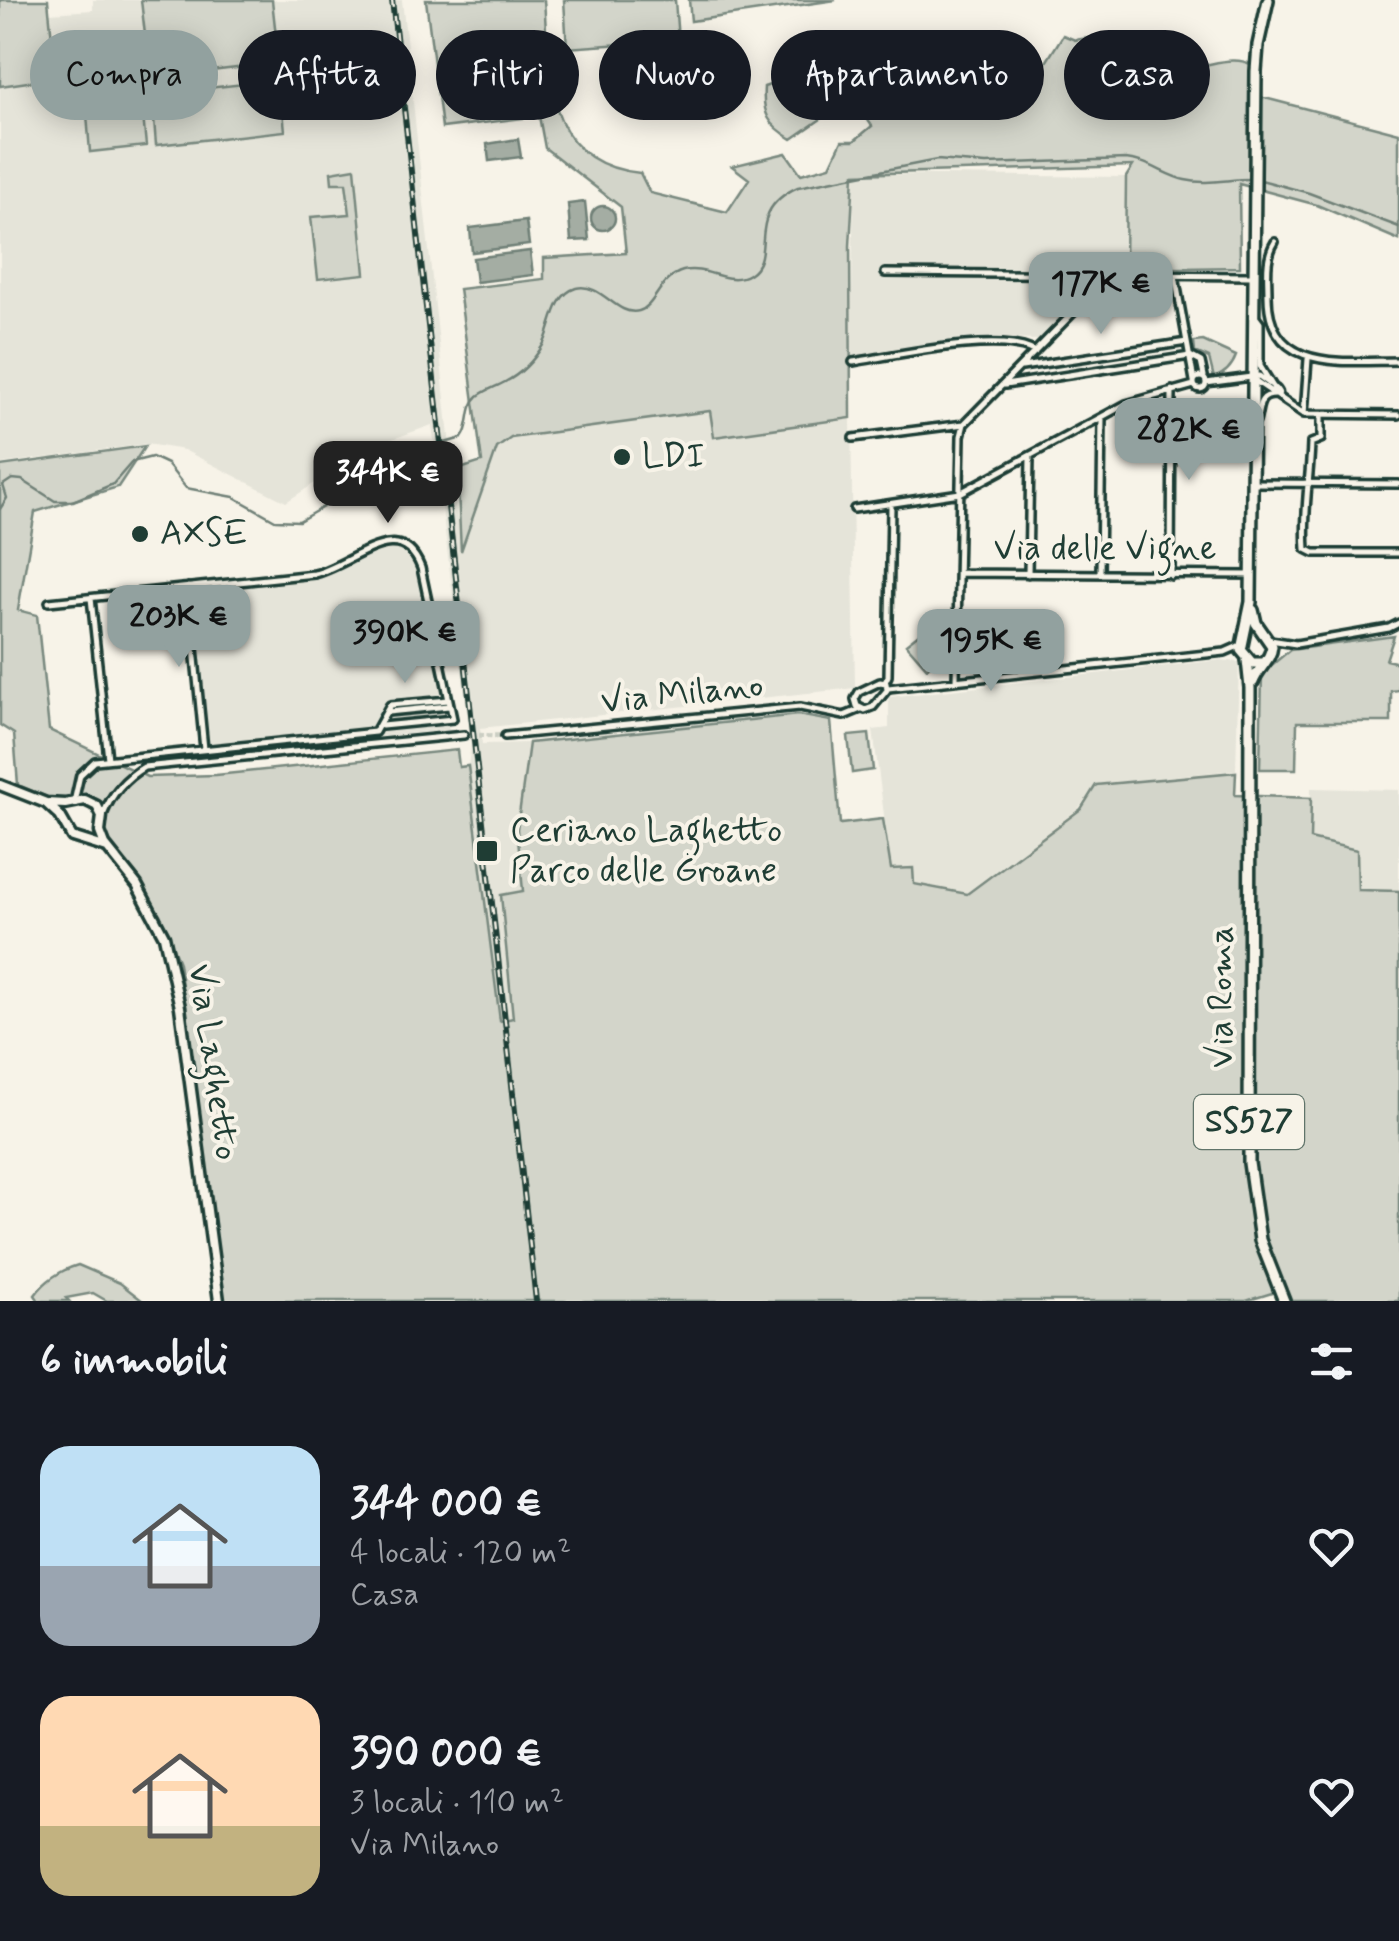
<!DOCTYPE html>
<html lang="it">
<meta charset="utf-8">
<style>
body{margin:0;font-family:Mynerve,sans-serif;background:#242831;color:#f1f3f6;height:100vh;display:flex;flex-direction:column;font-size:38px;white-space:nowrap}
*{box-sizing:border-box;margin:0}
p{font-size:32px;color:#9ea1a6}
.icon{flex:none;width:55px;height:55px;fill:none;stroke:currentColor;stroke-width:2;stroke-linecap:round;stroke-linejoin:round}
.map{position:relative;height:1301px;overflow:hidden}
.panel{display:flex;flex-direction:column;background:#171b24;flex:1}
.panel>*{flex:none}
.guide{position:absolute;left:30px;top:30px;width:1340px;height:90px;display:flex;gap:20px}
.price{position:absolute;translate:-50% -85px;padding:0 22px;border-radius:20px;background:#92a19f;color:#111;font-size:32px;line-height:65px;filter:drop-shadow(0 2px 5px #0008)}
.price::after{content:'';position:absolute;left:50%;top:60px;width:30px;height:22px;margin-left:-15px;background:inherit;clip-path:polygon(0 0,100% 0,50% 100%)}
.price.selected{background:#222;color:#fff}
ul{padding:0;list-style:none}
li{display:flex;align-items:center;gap:30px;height:250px;padding:0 40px}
li span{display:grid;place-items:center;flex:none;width:280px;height:200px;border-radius:30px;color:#555}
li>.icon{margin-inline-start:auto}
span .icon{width:120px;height:120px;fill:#fffc;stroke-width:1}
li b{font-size:42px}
h2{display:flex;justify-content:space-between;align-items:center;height:120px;padding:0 40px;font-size:42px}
.pill{padding:0 35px;border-radius:45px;background:#171b24;box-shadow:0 5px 25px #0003;font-size:35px;line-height:90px}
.pill.selected{background:#92a19f;color:#111}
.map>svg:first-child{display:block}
.built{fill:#e5e4d9}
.green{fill:#d3d5ca;stroke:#79897f;stroke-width:2.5}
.water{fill:#a4ada3;stroke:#6f8077;stroke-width:2.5}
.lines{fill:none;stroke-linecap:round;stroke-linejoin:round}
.stream{stroke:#6f8077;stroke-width:2.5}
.street-tunnel{stroke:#cccfc4;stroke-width:5;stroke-dasharray:5 2.5;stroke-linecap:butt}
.street-casing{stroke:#1f3d34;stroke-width:12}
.secondary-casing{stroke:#1f3d34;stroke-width:15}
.primary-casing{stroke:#1f3d34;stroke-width:16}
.street{stroke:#f7f3e8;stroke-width:5}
.secondary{stroke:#f7f3e8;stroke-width:8}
.primary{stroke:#f7f3e8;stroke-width:9}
.rail-casing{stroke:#1f3d34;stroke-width:6}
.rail{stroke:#f7f3e8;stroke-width:2.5;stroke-dasharray:8;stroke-linecap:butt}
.poi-dot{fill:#1f3d34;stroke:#f7f3e8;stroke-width:4}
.labels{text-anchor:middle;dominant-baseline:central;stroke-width:8;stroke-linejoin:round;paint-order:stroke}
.shield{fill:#f7f3e8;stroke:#60746a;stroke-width:2.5}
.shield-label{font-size:32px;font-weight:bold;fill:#1f3d34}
.poi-label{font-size:35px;fill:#1f3d34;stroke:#f7f3e8;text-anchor:start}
.street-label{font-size:35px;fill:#1f3d34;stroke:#f7f3e8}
</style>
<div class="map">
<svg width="1399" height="1301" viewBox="0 0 1399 1301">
<rect width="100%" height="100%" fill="#f7f3e8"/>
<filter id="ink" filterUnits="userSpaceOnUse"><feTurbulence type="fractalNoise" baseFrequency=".01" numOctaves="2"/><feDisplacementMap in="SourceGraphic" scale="20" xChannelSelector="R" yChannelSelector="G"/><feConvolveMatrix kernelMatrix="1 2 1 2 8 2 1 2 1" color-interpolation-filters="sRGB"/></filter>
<g filter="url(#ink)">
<path class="built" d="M93 0H402L461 548 498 447 511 438 711 411 715 436 851 418 855 688 480 728 482 744 529 743 517 829 523 892 502 895 545 1301H531L494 965 472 801 468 766 471 745 432 425 370 447 286 502 184 450 147 444 0 464V86L56 78 50 13 93 10Z
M854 174 1126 177 1125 269 1092 271 1093 286 1041 340 962 338 851 357Z
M394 548 403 551 416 565 449 730 205 753 188 591 330 574 364 556Z
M1220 660 1239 662 1236 770 1096 784 1078 809 966 893 915 883 913 868 891 869 873 730 889 728V697Z
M1311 788 1399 790V891H1357L1310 839Z"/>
<path class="green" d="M0 0H48L56 78 0 86Z
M141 0H272L279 63 150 78Z
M426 0H544C550 75 542 163 640 173L650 193 727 212 749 179 732 166 786 153 801 174 830 166 842 141H854L872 126 856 103 847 101 792 139C769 125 762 115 764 87L791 78 847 71 1035 80 1063 35 1075 40 1108 35 1165 40C1170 46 1171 57 1177 62 1193 76 1228 51 1252 65L1253 77 1262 80 1261 97 1399 133V240L1317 205 1239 184 1240 267 1125 269 1126 177 1133 166 854 174 850 246 851 418 714 437 710 411 511 438 497 448 461 551 457 470 482 462 459 289 544 279V258L626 253 621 207 545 148 539 116 442 128Z
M564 0H675L678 40 567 48Z
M689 0H836L691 21Z
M280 80 285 131 156 145 152 94Z
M141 95 146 146 90 152 86 102Z
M355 168 365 274 318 279 311 217 350 214 346 183H332L331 172Z
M1203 341 1236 356C1232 367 1225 374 1214 378L1209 358 1195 352 1194 342Z
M145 446 118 487 35 512 18 610 37 615 49 730 147 777 216 775 457 750 459 767 468 766 500 1021 513 1018 501 895 523 891 517 829 529 743 798 715 831 721 840 824 883 819 891 869 913 868 914 884 967 894 1081 809 1096 785 1236 772 1235 795 1311 798 1310 839 1357 850 1358 890 1399 891V1301H1291L1285 1289 1246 1301H223L179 963 160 914 107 841 103 809 89 798 54 800 18 785 14 734 0 725V466Z
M920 633 940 657 927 668 906 644Z
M1394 636 1386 660 1399 663V690L1391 691V722H1297L1296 769H1260L1262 673 1290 650Z
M869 734 873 770 852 773 848 736Z
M78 1265 120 1283 143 1301H107L93 1293 66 1298 69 1301H39L35 1295C45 1281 61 1270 78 1265Z"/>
<path class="water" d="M518 139 521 157 489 161 487 144Z
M585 202 589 240 571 241 568 204Z
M591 218a12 12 0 1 1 24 0a12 12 0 1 1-24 0Z
M526 221 529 245 472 252 470 228Z
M530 251 533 275 476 282 473 258Z"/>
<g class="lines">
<path class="stream" d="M1261 180 1309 193 1399 227
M0 509 7 498 3 485 12 479 22 480 55 501H73L113 484 132 462 152 457 167 464 186 488 234 497 275 520 299 521 323 507 339 486 368 465 462 438C472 425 465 408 478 396 486 390 496 387 505 382 521 374 534 360 543 345 553 327 553 295 576 288 602 282 616 317 639 311 655 307 659 278 683 271 707 265 728 287 749 274 778 256 742 212 798 187L937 160 986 164 1126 159C1149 161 1164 175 1185 180 1207 185 1228 179 1249 179"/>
<path class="street-tunnel" d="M464 735 505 736"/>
<defs>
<path id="street" d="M1275 242C1265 258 1268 276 1268 295 1268 373 1343 361 1399 361
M885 273 1253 276
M1175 276 1194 381
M1257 319 1260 323V366L1275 390
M1190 356 1201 362 1204 376
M853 362C892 356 1004 331 1035 352
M1022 367 1187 342
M1194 383a6 6 0 1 1 12 0a6 6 0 1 1-12 0Z
M1254 380 1304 414 1399 415
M1206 383 1259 376 1270 384
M1005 385 1190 356
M1304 414 1308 359
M1321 415V439L1311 443C1310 478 1303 513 1306 549L1314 553H1399
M1256 422C1260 409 1257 395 1275 395
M964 424 1109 276
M853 438 964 424
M1254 483 1399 484
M854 509 960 493 1126 404 1194 385
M958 573 1252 575
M1028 574 1030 457
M1100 574 1102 417
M1171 576 1172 390
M188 587 204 749
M91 598 108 759
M49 602 314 574C350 567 400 513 421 568L453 719 382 726
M1270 640 1296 644 1389 628 1399 623
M1022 673 1024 622
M956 680 961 436 964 424
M880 682 886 683 887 690 873 707 865 710 857 706 855 699 859 692Z
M885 682 888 676 891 506
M888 688 1225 652 1241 645
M388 712 449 706
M505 736 800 707 844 716 861 709
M74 802 80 775 95 761 375 732 390 705 449 700
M103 815C111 795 125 778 144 767L464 735"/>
<path id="secondary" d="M1275 390 1277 393
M0 785 46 803 65 804 85 800 97 806 102 816 100 832 105 845 137 885 164 936 180 1007 219 1301
M46 803 60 816 72 837 107 848"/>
<path id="primary" d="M1247 660 1250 688 1249 1163 1260 1240 1284 1301
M1264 663H1252L1241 650 1251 602 1256 71 1258 45 1268 0
M1253 682C1258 668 1271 660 1272 646L1256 623 1253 610"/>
</defs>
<use href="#street" class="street-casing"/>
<use href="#secondary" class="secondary-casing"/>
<use href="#primary" class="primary-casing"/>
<use href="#street" class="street"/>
<use href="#secondary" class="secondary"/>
<use href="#primary" class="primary"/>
<defs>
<path id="rail" d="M392 0 536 1301"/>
</defs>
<use href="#rail" class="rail-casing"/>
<use href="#rail" class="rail"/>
</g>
</g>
<g class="poi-dot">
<circle cx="622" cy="457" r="10"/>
<circle cx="140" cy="534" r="10"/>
<rect x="475" y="839" width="24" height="24" rx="5"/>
</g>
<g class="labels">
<rect class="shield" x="1194" y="1095" width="110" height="54" rx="8"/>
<g class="shield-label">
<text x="1249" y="1122">SS527</text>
</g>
<g class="poi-label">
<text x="642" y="457">LDI</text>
<text x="160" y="534">AXSE</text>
<text x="510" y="831">Ceriano Laghetto<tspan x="510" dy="40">Parco delle Groane</tspan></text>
</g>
<g class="street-label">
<text x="1105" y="549">Via delle Vigne</text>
<text transform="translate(682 694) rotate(-6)">Via Milano</text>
<text transform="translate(1222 997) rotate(-90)">Via Roma</text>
<text transform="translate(213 1062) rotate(82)">Via Laghetto</text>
</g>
</g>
</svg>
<b class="price" style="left:1101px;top:337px">177K €</b>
<b class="price" style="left:1189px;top:483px">282K €</b>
<b class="price selected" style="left:388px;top:526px">344K €</b>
<b class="price" style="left:179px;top:670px">203K €</b>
<b class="price" style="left:405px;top:686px">390K €</b>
<b class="price" style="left:991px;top:694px">195K €</b>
<div class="guide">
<a class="pill selected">Compra</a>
<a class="pill">Affitta</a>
<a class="pill">Filtri</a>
<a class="pill">Nuovo</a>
<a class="pill">Appartamento</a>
<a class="pill">Casa</a>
</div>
</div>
<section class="panel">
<h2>6 immobili<svg class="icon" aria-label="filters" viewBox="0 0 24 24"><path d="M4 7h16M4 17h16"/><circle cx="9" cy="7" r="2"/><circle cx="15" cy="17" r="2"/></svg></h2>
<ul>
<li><span style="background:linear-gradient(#bfe0f5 60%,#9aa5b1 0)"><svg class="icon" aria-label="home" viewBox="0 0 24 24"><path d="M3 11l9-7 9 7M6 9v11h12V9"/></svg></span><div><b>344 000 €</b><p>4 locali · 120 m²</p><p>Casa</p></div><svg class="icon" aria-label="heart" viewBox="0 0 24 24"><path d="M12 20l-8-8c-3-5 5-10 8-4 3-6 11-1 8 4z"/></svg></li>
<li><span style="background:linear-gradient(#ffd9b3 65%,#c2b280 0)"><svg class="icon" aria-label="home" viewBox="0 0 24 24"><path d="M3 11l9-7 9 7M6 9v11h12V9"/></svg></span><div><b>390 000 €</b><p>3 locali · 110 m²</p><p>Via Milano</p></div><svg class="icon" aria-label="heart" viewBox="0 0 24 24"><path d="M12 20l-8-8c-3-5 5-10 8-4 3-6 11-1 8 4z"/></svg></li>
</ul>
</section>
